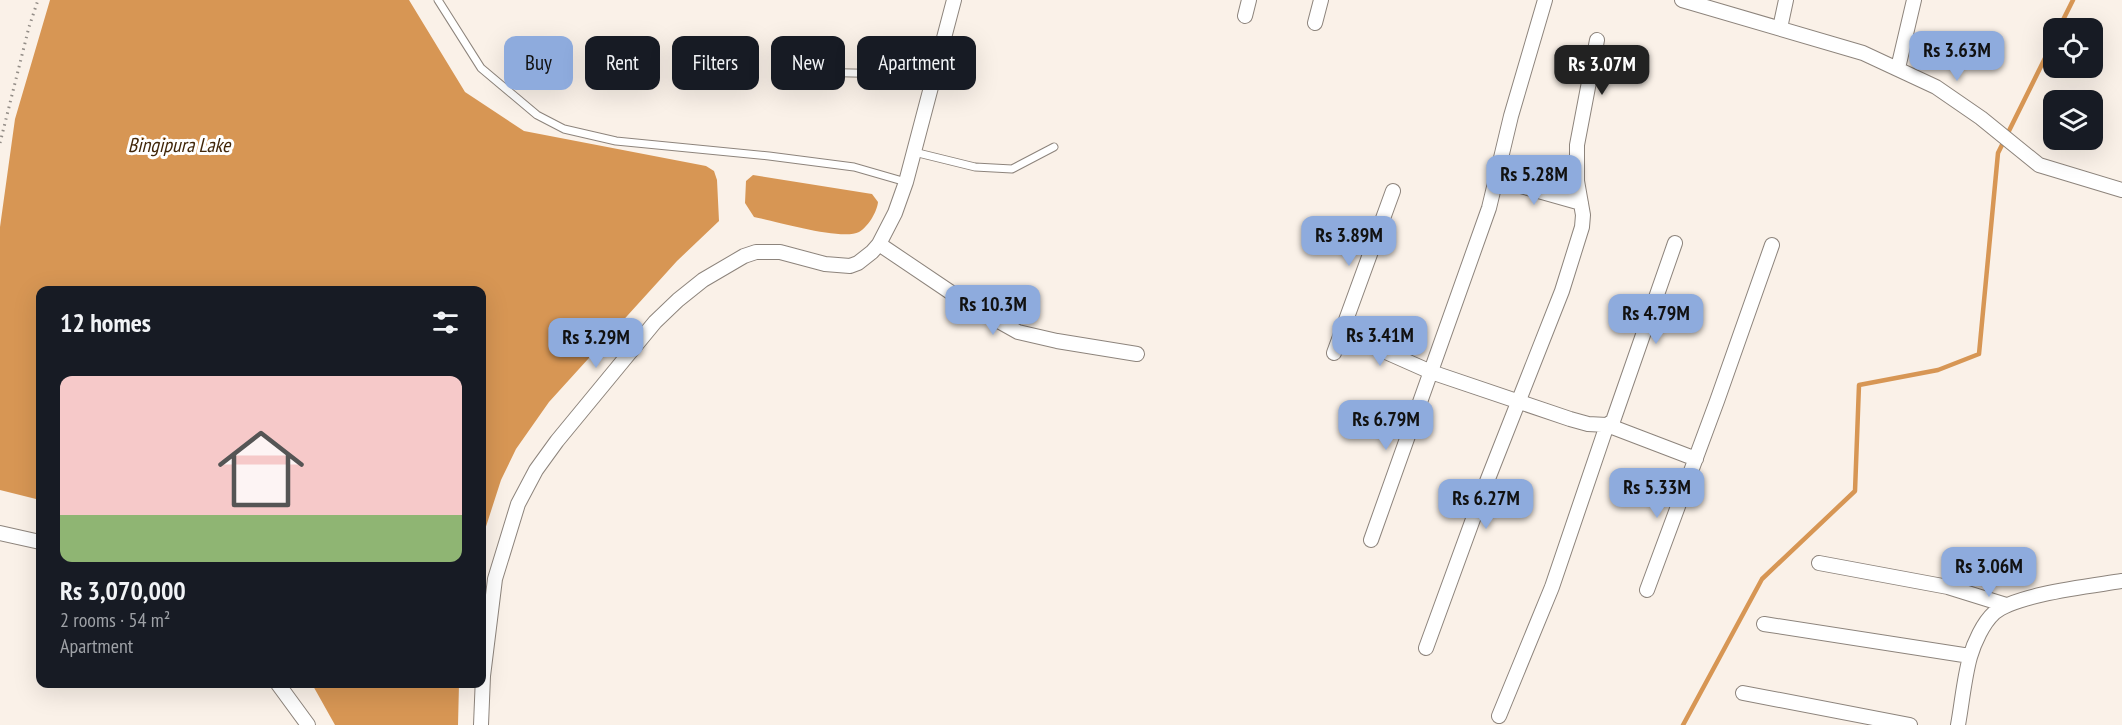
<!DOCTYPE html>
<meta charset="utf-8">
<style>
body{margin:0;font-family:"PT Sans Narrow",sans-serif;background:#242831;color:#f1f3f6;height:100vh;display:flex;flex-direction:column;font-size:22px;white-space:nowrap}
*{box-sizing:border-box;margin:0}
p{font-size:20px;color:#9ea1a6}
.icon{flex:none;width:33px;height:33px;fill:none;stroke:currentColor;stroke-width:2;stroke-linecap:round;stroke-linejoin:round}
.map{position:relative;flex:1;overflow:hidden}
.side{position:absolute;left:36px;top:286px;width:450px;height:402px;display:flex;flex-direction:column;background:#171b24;border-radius:12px;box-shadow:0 6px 24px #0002}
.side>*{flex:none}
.banner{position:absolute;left:504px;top:36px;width:570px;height:54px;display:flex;gap:12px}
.tools{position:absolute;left:2043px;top:18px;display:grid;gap:12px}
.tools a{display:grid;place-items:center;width:60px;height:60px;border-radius:12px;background:#171b24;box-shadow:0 6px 24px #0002;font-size:30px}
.price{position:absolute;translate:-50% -51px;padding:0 14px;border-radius:12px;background:#8eabdd;color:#111;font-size:20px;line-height:39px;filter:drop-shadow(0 2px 3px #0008)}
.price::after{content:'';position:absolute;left:50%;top:36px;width:18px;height:14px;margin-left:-9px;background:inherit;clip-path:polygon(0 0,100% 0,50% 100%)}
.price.on{background:#222;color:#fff}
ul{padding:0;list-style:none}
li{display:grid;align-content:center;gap:12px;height:318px;padding:0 24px}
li+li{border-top:2px solid #363941}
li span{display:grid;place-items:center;height:186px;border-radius:12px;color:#555}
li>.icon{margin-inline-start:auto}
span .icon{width:108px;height:108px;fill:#fffc;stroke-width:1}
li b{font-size:26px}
h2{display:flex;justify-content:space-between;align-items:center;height:72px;padding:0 24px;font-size:26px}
.chip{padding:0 21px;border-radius:12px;background:#171b24;box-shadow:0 6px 24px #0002;font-size:21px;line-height:54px}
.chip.on{background:#8eabdd;color:#111}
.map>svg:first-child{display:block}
.water{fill:#d79654}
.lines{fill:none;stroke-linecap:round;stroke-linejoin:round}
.stream{stroke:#d79654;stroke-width:4.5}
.service-casing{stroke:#8d847c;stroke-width:9}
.minor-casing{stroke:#8d847c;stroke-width:16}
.path{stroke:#938d87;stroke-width:3;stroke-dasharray:1.5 4.5;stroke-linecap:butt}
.service{stroke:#fff;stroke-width:7}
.minor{stroke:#fff;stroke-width:14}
.labels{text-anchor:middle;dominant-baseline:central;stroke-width:6;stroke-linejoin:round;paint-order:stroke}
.water-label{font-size:20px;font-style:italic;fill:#412609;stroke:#fff}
</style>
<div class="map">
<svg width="2122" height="725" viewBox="0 0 2122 725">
<rect width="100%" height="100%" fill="#faf1e8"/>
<path class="water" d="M50 0H409L465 92 524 131 706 166 714 171 717 180 719 221 677 261 549 402 516 449 501 480 482 539V291H40V500L0 490V227L15 119Z
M753 175 872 194 878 202C877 212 868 227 859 232 842 241 774 221 754 217L745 203 746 181Z
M312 684H459L458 725H335Z"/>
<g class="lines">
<path class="stream" d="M2059 28 2073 0
M1683 725 1762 579 1855 491 1859 385 1938 370 1979 354 1998 153 2054 40"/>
<defs>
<path id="service" d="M438 0 481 68 537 115 564 129 616 141 769 156 854 167 906 182
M805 72 899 74 934 78
M914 152 975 167 1012 169 1054 147"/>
<path id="minor" d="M1682 0 1863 53 1936 87 1981 118 2039 165 2122 190
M1245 16 1249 0
M1315 23 1321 0
M1780 28 1786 0
M1898 68 1914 0
M1496 179 1581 203
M879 244 968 304 1018 332 1057 341 1137 354
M1343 333 1431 372 1570 419 1588 424 1607 425 1696 459
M1334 353 1393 191
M0 533 40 542
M1371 540 1489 208 1511 116 1545 0
M1819 563 1948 587 2006 605
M1647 590 1717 401 1772 245
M1764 624 1970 656
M1426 648 1484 489 1562 291 1582 227 1583 215 1577 181V145L1597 40
M278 684 308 725
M1743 693 1910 725
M1499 716 1552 587 1607 425 1613 421 1675 243
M481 725 483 676 495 579 518 504 536 470 557 441 655 322 678 300 703 280 744 256 756 252H780L825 264 850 266 858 263 872 252 879 244 895 213 906 182 954 0
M1958 725C1962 703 1964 679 1970 657 1974 643 1983 623 1994 613 2016 594 2092 586 2122 581"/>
</defs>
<use href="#service" class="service-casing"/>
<use href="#minor" class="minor-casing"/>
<path class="path" d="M0 143 29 27 38 0"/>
<use href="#service" class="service"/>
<use href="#minor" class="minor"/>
</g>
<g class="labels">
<g class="water-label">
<text x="179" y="145">Bingipura Lake</text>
</g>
</g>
</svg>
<div class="tools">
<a><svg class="icon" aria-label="locate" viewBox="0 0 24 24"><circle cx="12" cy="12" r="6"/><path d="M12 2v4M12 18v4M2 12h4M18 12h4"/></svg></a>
<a><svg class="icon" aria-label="layers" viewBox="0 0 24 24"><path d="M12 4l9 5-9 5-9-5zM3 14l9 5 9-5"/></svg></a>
</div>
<b class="price" style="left:1957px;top:82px">Rs 3.63M</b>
<b class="price on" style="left:1602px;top:96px">Rs 3.07M</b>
<b class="price" style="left:1534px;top:206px">Rs 5.28M</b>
<b class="price" style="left:1349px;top:267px">Rs 3.89M</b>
<b class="price" style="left:993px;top:336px">Rs 10.3M</b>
<b class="price" style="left:1656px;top:345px">Rs 4.79M</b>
<b class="price" style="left:1380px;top:367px">Rs 3.41M</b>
<b class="price" style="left:596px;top:369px">Rs 3.29M</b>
<b class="price" style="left:1386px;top:451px">Rs 6.79M</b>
<b class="price" style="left:1657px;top:519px">Rs 5.33M</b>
<b class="price" style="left:1486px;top:530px">Rs 6.27M</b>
<b class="price" style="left:1989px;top:598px">Rs 3.06M</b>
<div class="banner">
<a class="chip on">Buy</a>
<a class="chip">Rent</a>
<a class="chip">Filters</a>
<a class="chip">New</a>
<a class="chip">Apartment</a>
</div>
<section class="side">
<h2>12 homes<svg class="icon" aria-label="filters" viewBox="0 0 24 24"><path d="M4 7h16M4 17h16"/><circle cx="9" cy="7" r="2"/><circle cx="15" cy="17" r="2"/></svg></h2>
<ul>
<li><span style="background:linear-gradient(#f6c9c9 75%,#8fb573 0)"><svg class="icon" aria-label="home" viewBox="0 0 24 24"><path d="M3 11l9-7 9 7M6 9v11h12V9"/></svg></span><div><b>Rs 3,070,000</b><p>2 rooms · 54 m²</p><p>Apartment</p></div></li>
</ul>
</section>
</div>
